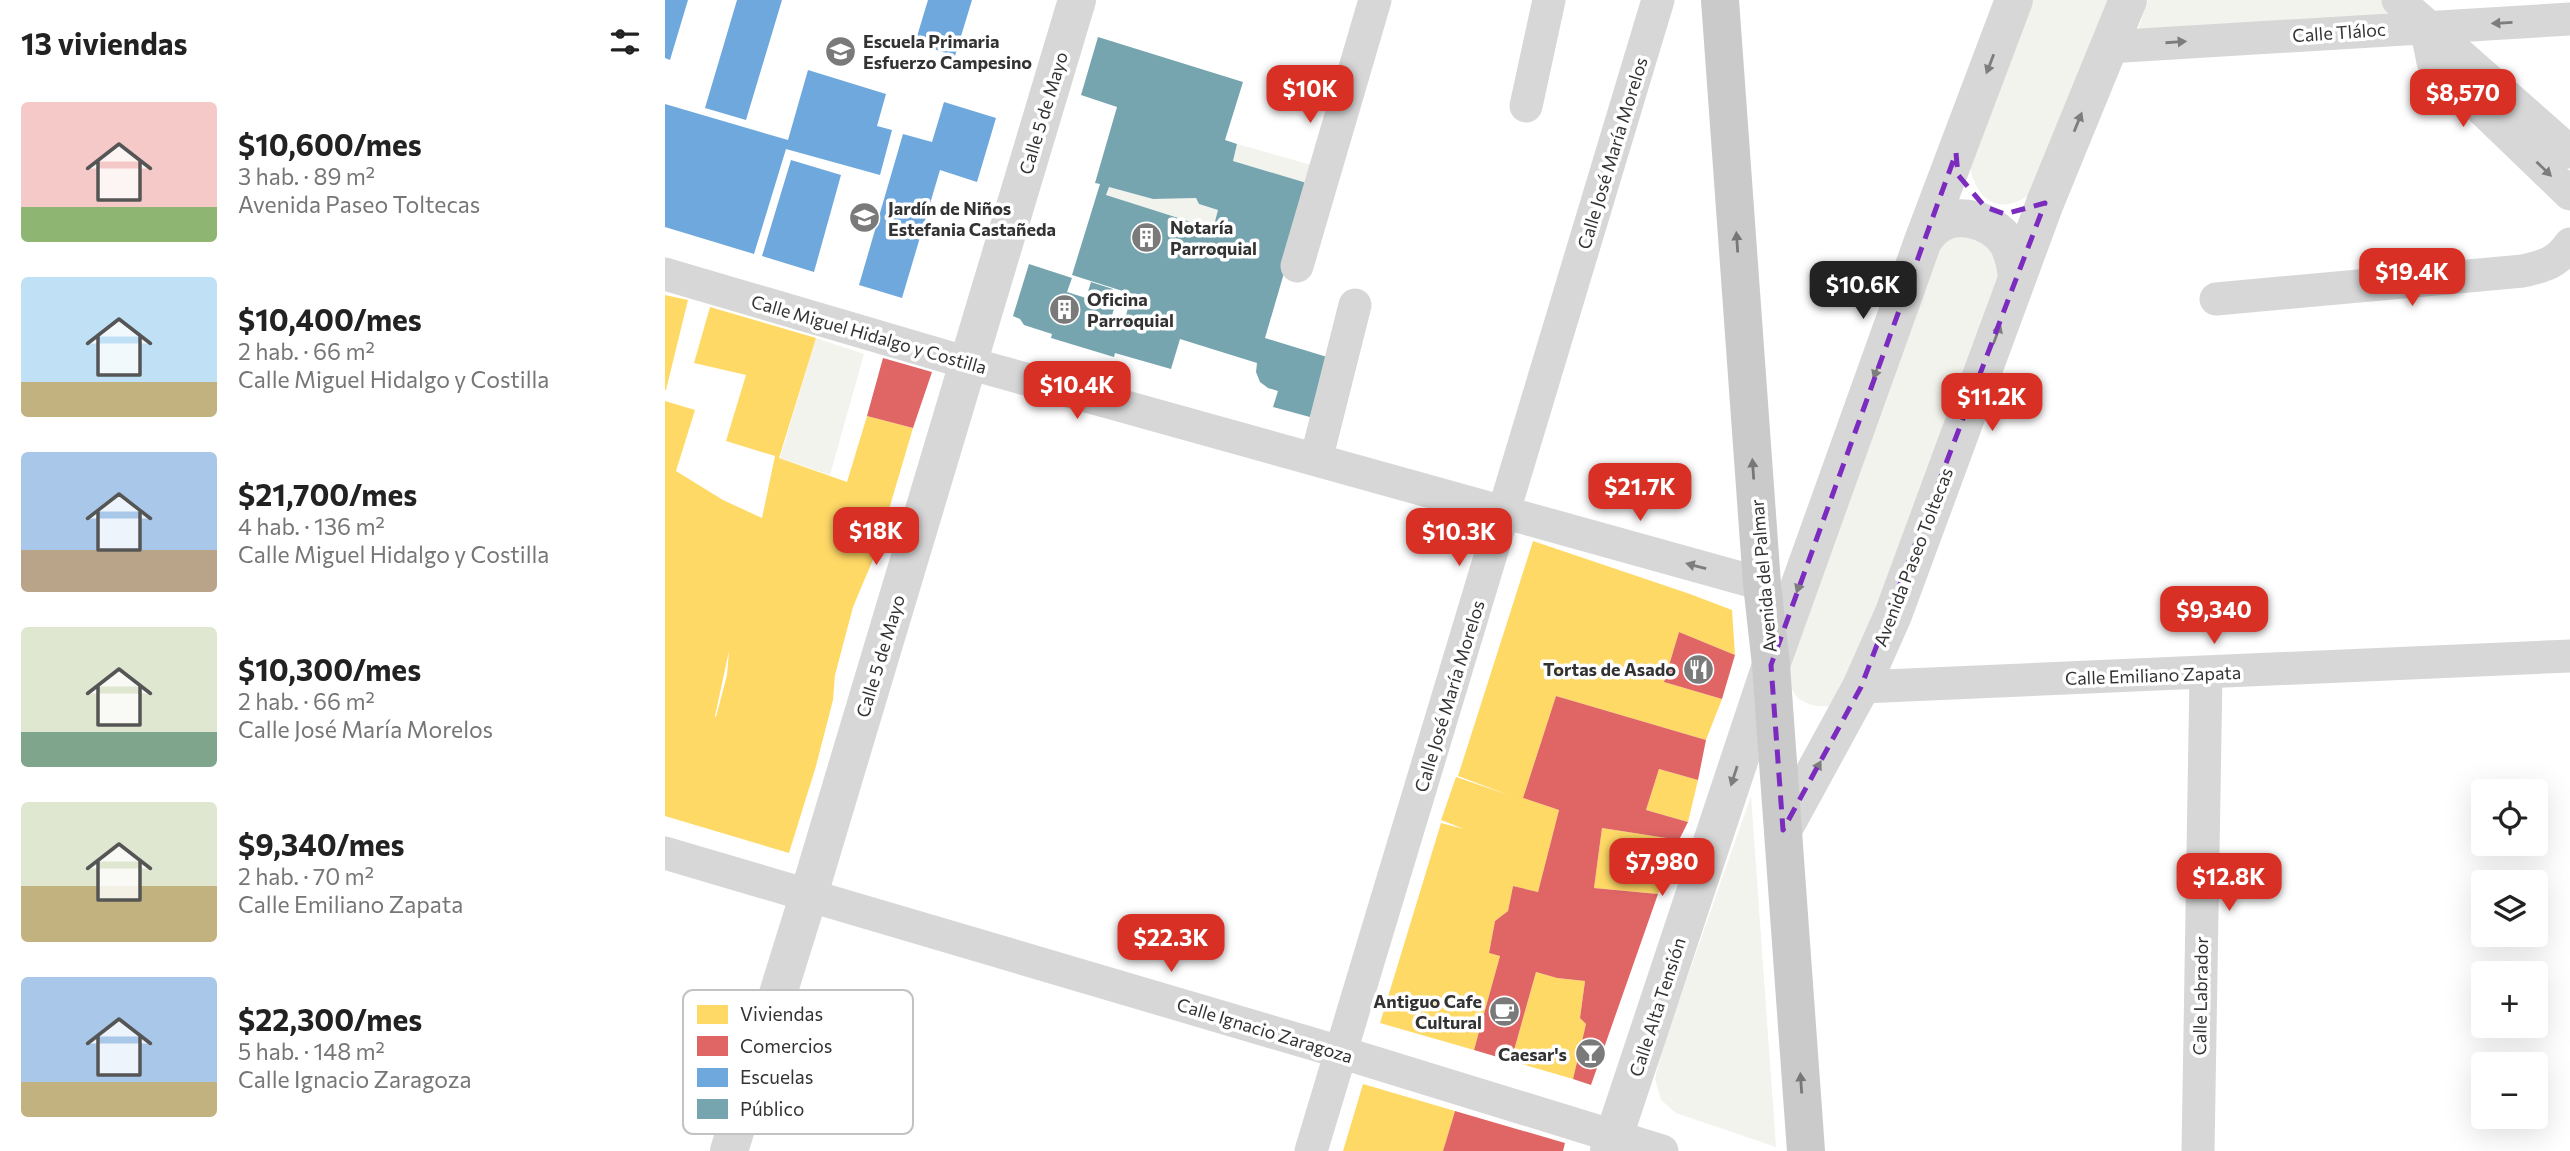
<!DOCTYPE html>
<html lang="es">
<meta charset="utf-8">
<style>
body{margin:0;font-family:Commissioner,sans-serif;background:#f6f6f6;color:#222;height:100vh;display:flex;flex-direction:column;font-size:26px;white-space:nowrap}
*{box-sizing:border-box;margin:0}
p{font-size:23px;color:#767676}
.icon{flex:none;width:38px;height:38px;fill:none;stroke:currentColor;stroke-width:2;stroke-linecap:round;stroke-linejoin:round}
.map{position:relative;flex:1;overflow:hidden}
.sheet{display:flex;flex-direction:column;background:#fff;width:665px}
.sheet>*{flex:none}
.fabs{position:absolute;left:1806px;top:779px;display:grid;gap:14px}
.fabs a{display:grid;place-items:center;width:77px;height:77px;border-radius:7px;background:#fff;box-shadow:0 7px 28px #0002;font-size:35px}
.price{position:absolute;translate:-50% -60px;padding:0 16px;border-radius:14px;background:#d93025;color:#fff;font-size:23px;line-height:46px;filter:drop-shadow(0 2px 4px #0008)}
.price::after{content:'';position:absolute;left:50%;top:42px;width:21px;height:16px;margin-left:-10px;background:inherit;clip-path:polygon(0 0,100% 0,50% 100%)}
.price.on{background:#222;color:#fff}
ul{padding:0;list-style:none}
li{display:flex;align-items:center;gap:21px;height:175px;padding:0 21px}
li span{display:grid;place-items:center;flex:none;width:196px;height:140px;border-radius:7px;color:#555}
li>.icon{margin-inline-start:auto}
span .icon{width:84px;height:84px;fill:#fffc;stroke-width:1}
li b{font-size:30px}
h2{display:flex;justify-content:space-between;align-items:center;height:84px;padding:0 21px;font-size:30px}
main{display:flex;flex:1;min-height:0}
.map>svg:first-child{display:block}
.green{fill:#f2f3ec}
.homes{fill:#ffd966;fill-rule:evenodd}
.shops{fill:#e06666}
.schools{fill:#6fa8dc}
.public{fill:#76a5af;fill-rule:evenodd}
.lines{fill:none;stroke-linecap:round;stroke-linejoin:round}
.minor{stroke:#d7d7d7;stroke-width:33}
.tertiary{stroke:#d7d7d7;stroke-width:38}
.primary{stroke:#cacaca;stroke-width:38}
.oneway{fill:#7d7d7d}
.oneway2{fill:#777}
.marked{fill:none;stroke:#7b2cbf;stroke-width:5;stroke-dasharray:14 9;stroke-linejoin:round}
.labels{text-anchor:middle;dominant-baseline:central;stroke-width:7;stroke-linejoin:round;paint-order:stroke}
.street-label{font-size:18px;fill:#333;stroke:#fff}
.poi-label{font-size:18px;font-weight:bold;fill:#333;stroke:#fff;text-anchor:start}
.key{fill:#fff;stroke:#c2c2c2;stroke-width:2}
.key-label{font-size:19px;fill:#333}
</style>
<main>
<section class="sheet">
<h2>13 viviendas<svg class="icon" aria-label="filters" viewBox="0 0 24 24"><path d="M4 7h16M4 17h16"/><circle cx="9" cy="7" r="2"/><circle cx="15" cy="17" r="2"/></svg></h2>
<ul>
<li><span style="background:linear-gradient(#f6c9c9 75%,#8fb573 0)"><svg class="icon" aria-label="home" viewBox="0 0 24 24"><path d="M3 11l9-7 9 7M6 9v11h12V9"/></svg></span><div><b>$10,600/mes</b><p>3 hab. · 89 m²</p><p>Avenida Paseo Toltecas</p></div></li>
<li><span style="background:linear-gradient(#bfe0f5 75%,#c2b280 0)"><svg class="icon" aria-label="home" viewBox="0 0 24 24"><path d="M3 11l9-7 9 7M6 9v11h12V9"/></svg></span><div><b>$10,400/mes</b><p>2 hab. · 66 m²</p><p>Calle Miguel Hidalgo y Costilla</p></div></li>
<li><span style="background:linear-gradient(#a9c7e8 70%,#b9a48a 0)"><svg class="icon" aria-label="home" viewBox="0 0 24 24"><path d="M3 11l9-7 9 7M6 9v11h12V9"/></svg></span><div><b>$21,700/mes</b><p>4 hab. · 136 m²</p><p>Calle Miguel Hidalgo y Costilla</p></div></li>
<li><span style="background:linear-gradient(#dfe7d0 75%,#7fa58c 0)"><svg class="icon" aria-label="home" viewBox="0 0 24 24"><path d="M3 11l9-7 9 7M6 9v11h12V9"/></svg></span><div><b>$10,300/mes</b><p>2 hab. · 66 m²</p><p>Calle José María Morelos</p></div></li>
<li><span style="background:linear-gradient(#dfe7d0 60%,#c2b280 0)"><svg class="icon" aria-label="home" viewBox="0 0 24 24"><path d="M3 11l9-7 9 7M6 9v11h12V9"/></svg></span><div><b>$9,340/mes</b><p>2 hab. · 70 m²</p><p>Calle Emiliano Zapata</p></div></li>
<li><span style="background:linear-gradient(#a9c7e8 75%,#c2b280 0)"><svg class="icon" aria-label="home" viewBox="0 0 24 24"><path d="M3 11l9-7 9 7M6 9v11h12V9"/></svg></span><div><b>$22,300/mes</b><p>5 hab. · 148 m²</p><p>Calle Ignacio Zaragoza</p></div></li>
</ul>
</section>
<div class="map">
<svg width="1905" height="1151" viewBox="0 0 1905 1151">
<rect width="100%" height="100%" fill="#fff"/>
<path class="green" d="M1364 0H1446L1368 192C1338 216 1313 204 1305 168Z
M1483 0H1719L1736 15 1471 35Z
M572 144 650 166 645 184 568 161Z
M444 187 487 199 531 198 534 204 553 210 548 229 441 195Z
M1308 231 1340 267 1207 637 1167 707C1160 706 1151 707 1144 704 1110 693 1126 642 1132 618L1278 243 1290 235Z
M151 338 199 354 165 475 115 458Z
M1086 796 1111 1147 1011 1113 996 1100 990 1079 997 1050Z"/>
<path class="homes" d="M0 295 23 300 1 390H0Z
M45 307 151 338 114 458 182 482 202 416 248 428 212 550 188 607 170 675 168 700 151 766 124 853 0 816V401L30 410 11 471 58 500 97 518 110 456 61 441 81 375 29 363ZM64 651 62 675 51 717 50 716Z
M868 541 1025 594 1067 610 1070 655 1014 632 999 682 1057 699 1041 740 891 696 858 798 894 810 873 892 848 886 843 911 830 921 824 953 835 956 809 1050 715 1023 776 823 799 829 776 820 791 777 844 795 793 776Z
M994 769 1033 780 1023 822 981 810Z
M937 828 1014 840 993 894 929 888Z
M871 972 892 978 920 981 915 1018 921 1024 908 1079 846 1061Z
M698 1084 790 1111 778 1151H678Z"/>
<path class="shops" d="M218 358 267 372 248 428 202 416Z
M1014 632 1070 655 1057 699 999 682Z
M891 696 1041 740 1033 780 994 769 981 810 1023 822 1014 840 937 828 929 888 993 894 926 1085 908 1079 921 1024 915 1018 920 981 892 978 871 972 846 1061 809 1050 835 956 824 953 830 921 843 911 848 886 873 892 894 810 858 798Z
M790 1111 900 1143 898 1151H778Z"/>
<path class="schools" d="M0 0H23L5 60 0 58Z
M72 0H117L81 120 40 108Z
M263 0H307L290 56 250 43Z
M143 70 221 94 212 126 227 130 215 175 121 149 89 254 0 227V104L123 140Z
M279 102 331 118 312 182 275 170 237 298 194 285 238 134 267 142Z
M126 160 176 175 149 272 97 256Z"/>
<path class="public" d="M433 37 578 82 560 140 572 144 568 161 645 184 600 338 662 357 645 417 608 407 613 391 603 388 595 382 591 372 592 363 515 339 506 369 450 353 449 357 386 338 387 334 359 325 355 319 348 316 364 264 407 278 402 292 421 298 426 282 448 289 444 300 451 302 445 322 458 326 467 294 407 275 435 184 430 183 452 107 416 95ZM444 187 488 199 531 198 534 204 553 210 548 229 441 195Z"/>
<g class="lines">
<path class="minor" d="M1733 0 1905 152
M1764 42 1768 62 1905 194
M1443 47 1905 19
M861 106 884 0
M632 266 710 0
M0 274 303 363 1097 584
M1551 299 1858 271C1879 266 1892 263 1905 244
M651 460 690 305
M1196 687 1905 656
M0 853 675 1052 997 1151
M646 1151 993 0
M1533 1151 1541 674"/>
<path class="tertiary" d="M1258 241C1261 237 1265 231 1269 228 1290 209 1328 220 1342 242 1349 254 1351 266 1352 279
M1118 830 1196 687 1228 615 1380 203 1463 0
M64 1151 144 894 412 0
M944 1151 1106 665 1258 241 1349 0"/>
<path class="primary" d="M1055 0 1097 584 1106 665 1141 1151"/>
</g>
<defs><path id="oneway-solid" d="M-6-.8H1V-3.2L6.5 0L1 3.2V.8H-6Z" transform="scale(1.75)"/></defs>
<g class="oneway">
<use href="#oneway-solid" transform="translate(1837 23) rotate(177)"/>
<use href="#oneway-solid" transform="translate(1511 42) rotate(-4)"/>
<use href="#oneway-solid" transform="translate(1325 64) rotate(111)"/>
<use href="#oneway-solid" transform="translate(1413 122) rotate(-68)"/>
<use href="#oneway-solid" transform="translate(1879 169) rotate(44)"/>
<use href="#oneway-solid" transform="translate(1332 334) rotate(-70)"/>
<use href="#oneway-solid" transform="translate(1212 369) rotate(110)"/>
<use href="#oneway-solid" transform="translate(1031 566) rotate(-165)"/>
<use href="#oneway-solid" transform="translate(1135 583) rotate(110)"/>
<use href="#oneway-solid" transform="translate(1151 770) rotate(-61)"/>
<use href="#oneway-solid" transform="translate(1069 776) rotate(108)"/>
</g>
<g class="oneway2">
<use href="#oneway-solid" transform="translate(1072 242) rotate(-94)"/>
<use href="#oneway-solid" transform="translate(1088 469) rotate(-94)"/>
<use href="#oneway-solid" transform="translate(1136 1083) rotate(-94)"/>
</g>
<path class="marked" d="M1291 153 1293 175 1320 207 1340 214 1380 203 1196 687 1118 830 1106 665Z"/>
<defs>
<symbol id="school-disc" viewBox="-11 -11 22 22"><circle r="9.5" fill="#7a7a7a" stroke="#fff"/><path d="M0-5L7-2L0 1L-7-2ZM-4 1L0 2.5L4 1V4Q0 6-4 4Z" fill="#fff"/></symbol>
<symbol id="building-disc" viewBox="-11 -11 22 22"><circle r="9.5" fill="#7a7a7a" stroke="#fff"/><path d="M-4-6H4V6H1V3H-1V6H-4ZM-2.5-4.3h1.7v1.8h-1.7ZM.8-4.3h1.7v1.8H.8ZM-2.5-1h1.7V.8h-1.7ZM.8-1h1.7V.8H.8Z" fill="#fff"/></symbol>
<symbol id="restaurant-disc" viewBox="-11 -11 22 22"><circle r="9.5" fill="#7a7a7a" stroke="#fff"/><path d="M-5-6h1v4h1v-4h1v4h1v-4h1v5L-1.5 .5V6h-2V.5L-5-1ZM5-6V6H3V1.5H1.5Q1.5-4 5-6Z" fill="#fff"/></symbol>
<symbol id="cafe-disc" viewBox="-11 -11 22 22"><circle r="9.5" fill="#7a7a7a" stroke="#fff"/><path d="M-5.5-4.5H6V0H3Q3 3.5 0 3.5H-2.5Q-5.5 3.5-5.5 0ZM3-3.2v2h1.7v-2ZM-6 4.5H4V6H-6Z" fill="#fff"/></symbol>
<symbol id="bar-disc" viewBox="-11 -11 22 22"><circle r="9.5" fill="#7a7a7a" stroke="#fff"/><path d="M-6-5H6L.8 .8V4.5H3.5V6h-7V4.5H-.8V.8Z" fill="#fff"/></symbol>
</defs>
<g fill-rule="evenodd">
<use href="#school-disc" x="158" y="34" width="35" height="35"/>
<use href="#school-disc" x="182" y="200" width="35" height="35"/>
<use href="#building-disc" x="464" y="220" width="35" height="35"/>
<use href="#building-disc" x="382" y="292" width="35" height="35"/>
<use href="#restaurant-disc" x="1016" y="652" width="35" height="35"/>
<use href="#cafe-disc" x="822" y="994" width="35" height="35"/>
<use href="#bar-disc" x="908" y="1036" width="35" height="35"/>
</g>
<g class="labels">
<g class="street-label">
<text transform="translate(1674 32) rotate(-4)">Calle Tláloc</text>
<text transform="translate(378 113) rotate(-73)">Calle 5 de Mayo</text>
<text transform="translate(947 153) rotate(-73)">Calle José María Morelos</text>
<text transform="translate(204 334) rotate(16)">Calle Miguel Hidalgo y Costilla</text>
<text transform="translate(1248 557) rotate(-69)">Avenida Paseo Toltecas</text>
<text transform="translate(1098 576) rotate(-95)">Avenida del Palmar</text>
<text transform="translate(215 656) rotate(-73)">Calle 5 de Mayo</text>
<text transform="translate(1488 675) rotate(-2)">Calle Emiliano Zapata</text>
<text transform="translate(784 696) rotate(-73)">Calle José María Morelos</text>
<text transform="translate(1535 996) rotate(-89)">Calle Labrador</text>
<text transform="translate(992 1007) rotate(-72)">Calle Alta Tensión</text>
<text transform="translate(600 1030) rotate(17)">Calle Ignacio Zaragoza</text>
</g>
<g class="poi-label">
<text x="198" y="41">Escuela Primaria<tspan x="198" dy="21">Esfuerzo Campesino</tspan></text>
<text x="223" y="208">Jardín de Niños<tspan x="223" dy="21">Estefania Castañeda</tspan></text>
<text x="505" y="227">Notaría<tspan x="505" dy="21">Parroquial</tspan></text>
<text x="422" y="299">Oficina<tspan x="422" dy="21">Parroquial</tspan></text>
<text x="1011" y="669" text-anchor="end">Tortas de Asado</text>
<text x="817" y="1001" text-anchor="end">Antiguo Cafe<tspan x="817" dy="21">Cultural</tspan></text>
<text x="902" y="1054" text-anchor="end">Caesar's</text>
</g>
</g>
<rect x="18" y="990" width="230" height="144" rx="10" class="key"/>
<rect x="32" y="1005" width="31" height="19" fill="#ffd966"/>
<rect x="32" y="1036" width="31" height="20" fill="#e06666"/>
<rect x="32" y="1068" width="31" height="19" fill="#6fa8dc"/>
<rect x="32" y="1099" width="31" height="20" fill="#76a5af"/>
<g class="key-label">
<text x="75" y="1021">Viviendas</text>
<text x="75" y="1053">Comercios</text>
<text x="75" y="1084">Escuelas</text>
<text x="75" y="1116">Público</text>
</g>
</svg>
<div class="fabs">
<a><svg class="icon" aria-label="locate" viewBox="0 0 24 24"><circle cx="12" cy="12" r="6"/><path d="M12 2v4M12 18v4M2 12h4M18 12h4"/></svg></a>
<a><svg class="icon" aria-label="layers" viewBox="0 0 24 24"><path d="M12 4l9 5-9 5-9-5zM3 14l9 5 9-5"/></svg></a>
<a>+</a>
<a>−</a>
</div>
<b class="price" style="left:645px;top:125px">$10K</b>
<b class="price" style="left:1798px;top:129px">$8,570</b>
<b class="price" style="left:1747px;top:308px">$19.4K</b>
<b class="price on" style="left:1198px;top:321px">$10.6K</b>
<b class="price" style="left:412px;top:421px">$10.4K</b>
<b class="price" style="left:1327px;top:433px">$11.2K</b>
<b class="price" style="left:975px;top:523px">$21.7K</b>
<b class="price" style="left:211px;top:567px">$18K</b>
<b class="price" style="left:794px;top:568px">$10.3K</b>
<b class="price" style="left:1549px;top:646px">$9,340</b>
<b class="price" style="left:997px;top:898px">$7,980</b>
<b class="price" style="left:1564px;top:913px">$12.8K</b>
<b class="price" style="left:506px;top:974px">$22.3K</b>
</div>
</main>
